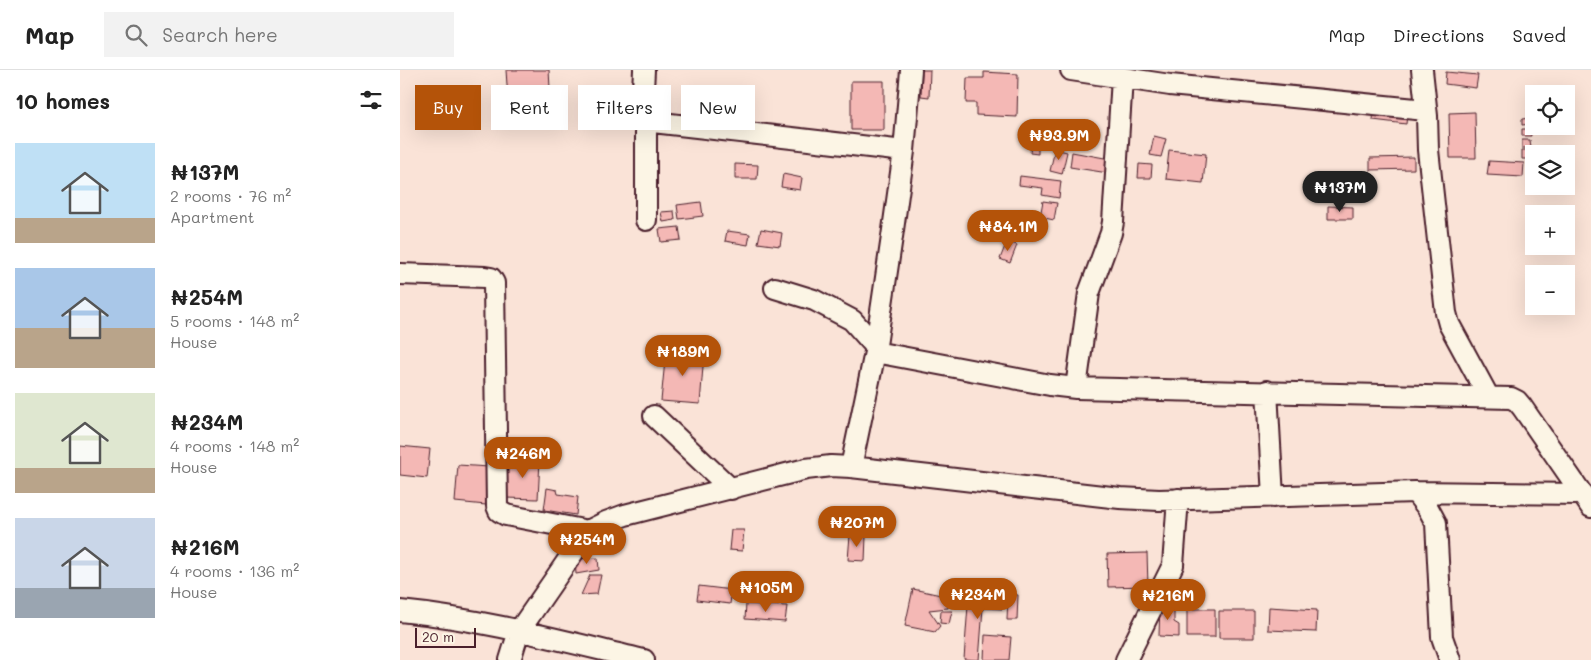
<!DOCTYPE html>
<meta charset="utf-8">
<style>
body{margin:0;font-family:Mali,sans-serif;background:#f2f2f2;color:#222;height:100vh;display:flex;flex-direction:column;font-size:19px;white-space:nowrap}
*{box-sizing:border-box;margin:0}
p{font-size:16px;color:#767676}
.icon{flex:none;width:28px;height:28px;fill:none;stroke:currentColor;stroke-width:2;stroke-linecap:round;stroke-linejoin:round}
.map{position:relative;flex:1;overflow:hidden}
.side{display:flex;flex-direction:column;background:#fff;width:400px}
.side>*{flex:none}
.top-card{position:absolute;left:15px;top:15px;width:475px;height:45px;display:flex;gap:10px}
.fabs{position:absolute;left:1125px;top:15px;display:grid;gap:10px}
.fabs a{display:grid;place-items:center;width:50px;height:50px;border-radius:0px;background:#fff;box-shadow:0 5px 20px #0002;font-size:25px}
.scale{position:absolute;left:15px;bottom:12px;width:61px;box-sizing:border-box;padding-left:5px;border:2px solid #4a1f2b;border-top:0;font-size:14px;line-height:18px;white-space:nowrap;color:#4a1f2b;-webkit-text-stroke:4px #fcf5e5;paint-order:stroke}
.price{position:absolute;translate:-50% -42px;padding:0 11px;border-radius:18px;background:#b45309;color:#fff;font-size:16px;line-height:32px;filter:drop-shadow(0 1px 2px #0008)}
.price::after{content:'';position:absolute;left:50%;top:30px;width:15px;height:11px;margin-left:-8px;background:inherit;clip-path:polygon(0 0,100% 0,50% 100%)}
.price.on{background:#222;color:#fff}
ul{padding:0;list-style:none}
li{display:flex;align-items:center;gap:15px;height:125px;padding:0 15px}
li span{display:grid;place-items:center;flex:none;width:140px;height:100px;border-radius:0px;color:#555}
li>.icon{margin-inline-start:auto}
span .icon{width:60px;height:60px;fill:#fffc;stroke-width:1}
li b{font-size:21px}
h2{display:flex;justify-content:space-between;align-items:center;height:60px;padding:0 15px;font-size:21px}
.pill{padding:0 18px;border-radius:0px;background:#fff;box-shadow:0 5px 20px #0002;font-size:18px;line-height:45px}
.pill.on{background:#b45309;color:#fff}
header{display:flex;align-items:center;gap:30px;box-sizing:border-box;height:70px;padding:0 25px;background:#fff;border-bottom:1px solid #e0e0e0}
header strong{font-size:24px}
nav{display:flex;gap:28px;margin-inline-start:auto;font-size:18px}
.search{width:350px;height:45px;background:#f2f2f2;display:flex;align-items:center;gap:12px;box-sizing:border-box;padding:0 18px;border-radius:0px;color:#767676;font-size:19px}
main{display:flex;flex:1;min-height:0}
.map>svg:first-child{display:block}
.building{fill:#f4b8b5;stroke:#4a1f2b}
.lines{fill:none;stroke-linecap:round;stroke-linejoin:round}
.street-casing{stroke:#4a1f2b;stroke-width:24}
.street{stroke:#fcf5e5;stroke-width:20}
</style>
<header>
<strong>Map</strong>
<div class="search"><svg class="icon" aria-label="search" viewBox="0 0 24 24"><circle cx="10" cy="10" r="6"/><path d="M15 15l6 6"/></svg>Search here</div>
<nav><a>Map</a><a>Directions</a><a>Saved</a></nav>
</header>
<main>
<section class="side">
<h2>10 homes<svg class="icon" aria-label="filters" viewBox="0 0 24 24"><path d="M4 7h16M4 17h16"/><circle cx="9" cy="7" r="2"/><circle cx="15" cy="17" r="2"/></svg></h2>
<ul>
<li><span style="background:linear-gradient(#bfe0f5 75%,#b9a48a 0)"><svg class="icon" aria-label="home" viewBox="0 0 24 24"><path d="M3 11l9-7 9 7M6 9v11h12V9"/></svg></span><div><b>₦137M</b><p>2 rooms · 76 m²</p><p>Apartment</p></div></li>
<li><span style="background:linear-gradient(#a9c7e8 60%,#b9a48a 0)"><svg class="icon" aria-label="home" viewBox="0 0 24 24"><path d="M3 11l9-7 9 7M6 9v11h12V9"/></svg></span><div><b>₦254M</b><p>5 rooms · 148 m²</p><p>House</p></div></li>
<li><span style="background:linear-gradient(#dfe7d0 75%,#b9a48a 0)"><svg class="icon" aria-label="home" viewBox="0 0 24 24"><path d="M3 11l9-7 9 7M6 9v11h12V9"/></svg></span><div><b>₦234M</b><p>4 rooms · 148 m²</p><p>House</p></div></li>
<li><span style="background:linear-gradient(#c9d6e8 70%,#9aa5b1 0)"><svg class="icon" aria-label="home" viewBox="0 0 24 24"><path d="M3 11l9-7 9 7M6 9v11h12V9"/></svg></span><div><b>₦216M</b><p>4 rooms · 136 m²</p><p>House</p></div></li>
</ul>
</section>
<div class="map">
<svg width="1191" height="590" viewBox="0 0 1191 590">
<rect width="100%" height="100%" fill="#fae3d7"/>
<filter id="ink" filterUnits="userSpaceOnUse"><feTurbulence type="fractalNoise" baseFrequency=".02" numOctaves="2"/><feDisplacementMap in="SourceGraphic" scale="10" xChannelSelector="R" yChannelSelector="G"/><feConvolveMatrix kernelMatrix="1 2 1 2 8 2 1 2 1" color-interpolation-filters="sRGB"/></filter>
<g filter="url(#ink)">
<path class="building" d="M106 0H149L150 18H138L139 28 108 30Z
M522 0H530L529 27 521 26Z
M584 2 618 4 617 47 576 45V33H566L567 8H584Z
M1046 2 1078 5 1076 18 1045 14Z
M451 11H484V60H451Z
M974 40 1007 44 1006 54 973 50Z
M1075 42 1076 88H1050L1049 43Z
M1130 48 1131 54 1122 55V49Z
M1122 59H1130L1131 66H1122Z
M754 66 766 69 761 87 750 85Z
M1122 70H1130L1131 78H1122Z
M631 75H638V84L630 83Z
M655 79 667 82 662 104 650 101Z
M769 80 806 84 803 113 766 109Z
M1122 80H1131V89H1122Z
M672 82 710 89 708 103 670 97Z
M1014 87V99L970 100V88Z
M1089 91 1124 93 1123 107 1087 105Z
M335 94 358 95 357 109H335Z
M739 94 752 95 751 108H738Z
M383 104 402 108 400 120 381 117Z
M620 106 661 111 659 128 642 125 643 118 619 115Z
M643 131 657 133 654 150 640 147Z
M301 132 303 146 279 149 277 135Z
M928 136 953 137V149H928Z
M274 141 275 150 263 152 261 142Z
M279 157 281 170 261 172 259 159Z
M361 159 382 163 380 176 358 173Z
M327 161 350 164 348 175 325 171Z
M607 171 617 175 610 193 600 189Z
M266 280 304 284 300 334 261 331Z
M0 376 30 379 27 408 0 405Z
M107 389 140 390 138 429 106 428Z
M58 395 89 397 86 435 55 432Z
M147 418 157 420 158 424 178 427 176 445 144 440Z
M483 440V452L454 453V441Z
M331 460H344L342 481 329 480Z
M450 465 466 466 465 491 448 490Z
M747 483 748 516 708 517 707 484Z
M198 488 199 500 176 504 175 489Z
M190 505H201L197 524 181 525Z
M299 516 332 520 330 534 297 530Z
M513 519 550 527 548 538 529 540 540 556 535 562 505 556Z
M569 522 603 524 602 539 583 538 579 590 564 589Z
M608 524 618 525 617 550H607Z
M760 533 774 534V552L779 555V567L759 566Z
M346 534 387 536 385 552 345 549Z
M869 537 917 540 916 562 868 560Z
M787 539H815V567H787Z
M541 541H552L549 554 540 553Z
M819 541H854V568H819Z
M585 565 611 567 609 590H584Z"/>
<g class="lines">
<defs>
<path id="street" d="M244 0 242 40 246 48V150
M671 0 770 15 1026 40
M1022 0 1027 46 1028 80 1046 243 1049 254 1088 326
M246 48 253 52 504 81
M0 204 85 207 91 208 94 213 97 436 99 441 106 445 188 461
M375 218 414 230 452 250 476 277
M475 282 650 315 676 318 1111 328 1117 331 1122 337 1191 437
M676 318 689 223 711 163 713 152 722 8
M867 321 873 427
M254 346 331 419
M451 397 475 282 493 160 504 81 511 0
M1015 422 1029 440 1036 453 1042 567 1050 590
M0 541C82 549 163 571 244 590
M110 590 119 561 188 461 206 452 225 445 406 399 431 396 451 397 720 428 759 430 1015 422 1181 424
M726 590 773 495 778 429"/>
</defs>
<use href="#street" class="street-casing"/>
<use href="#street" class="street"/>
</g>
</g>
</svg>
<div class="fabs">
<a><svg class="icon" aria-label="locate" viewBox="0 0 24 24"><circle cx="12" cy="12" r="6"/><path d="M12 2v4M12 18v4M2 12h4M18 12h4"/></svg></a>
<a><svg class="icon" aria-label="layers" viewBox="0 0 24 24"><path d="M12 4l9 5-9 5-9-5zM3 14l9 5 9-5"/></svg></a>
<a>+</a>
<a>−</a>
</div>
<div class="scale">20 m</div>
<b class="price" style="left:659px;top:91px">₦93.9M</b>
<b class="price on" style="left:940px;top:143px">₦137M</b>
<b class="price" style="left:608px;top:182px">₦84.1M</b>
<b class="price" style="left:283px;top:307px">₦189M</b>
<b class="price" style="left:123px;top:409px">₦246M</b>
<b class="price" style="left:457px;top:478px">₦207M</b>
<b class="price" style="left:187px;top:495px">₦254M</b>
<b class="price" style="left:366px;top:543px">₦105M</b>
<b class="price" style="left:578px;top:550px">₦234M</b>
<b class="price" style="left:768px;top:551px">₦216M</b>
<div class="top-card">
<a class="pill on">Buy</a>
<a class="pill">Rent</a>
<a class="pill">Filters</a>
<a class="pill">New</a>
</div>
</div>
</main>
